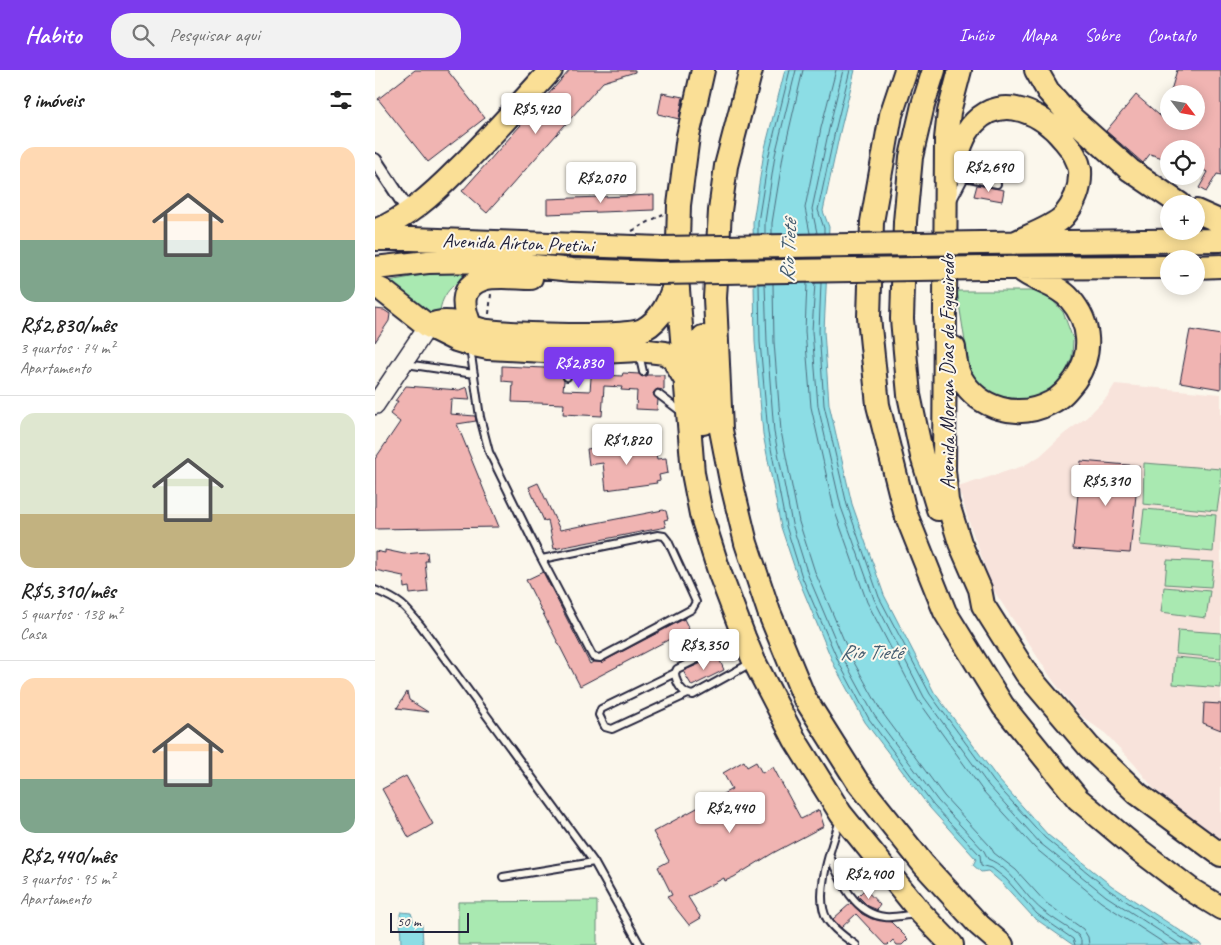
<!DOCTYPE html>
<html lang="pt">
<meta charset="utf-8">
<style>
body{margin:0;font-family:Caveat,sans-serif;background:#f2f2f2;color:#222;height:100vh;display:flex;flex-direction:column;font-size:19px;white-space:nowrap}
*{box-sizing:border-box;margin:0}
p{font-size:16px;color:#767676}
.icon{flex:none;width:28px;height:28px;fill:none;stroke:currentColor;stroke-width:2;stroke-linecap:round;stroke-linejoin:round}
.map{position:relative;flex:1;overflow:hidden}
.side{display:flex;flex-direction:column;background:#fff;width:375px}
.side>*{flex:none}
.needle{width:32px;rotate:121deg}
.controls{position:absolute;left:785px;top:15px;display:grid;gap:10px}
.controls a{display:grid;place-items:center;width:45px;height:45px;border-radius:50%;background:#fff;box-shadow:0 2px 12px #0003;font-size:25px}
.scale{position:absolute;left:15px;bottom:12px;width:79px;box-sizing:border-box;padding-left:5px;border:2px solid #22223b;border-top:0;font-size:14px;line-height:18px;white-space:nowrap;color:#22223b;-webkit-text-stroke:4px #fbf7ec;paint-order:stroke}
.price{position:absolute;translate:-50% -42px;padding:0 11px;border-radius:5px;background:#fff;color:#222;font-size:16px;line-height:32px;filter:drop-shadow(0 1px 2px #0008)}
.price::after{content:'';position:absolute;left:50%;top:30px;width:15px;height:11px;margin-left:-8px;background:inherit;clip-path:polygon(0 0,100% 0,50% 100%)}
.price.current{background:#7c3aed;color:#fff}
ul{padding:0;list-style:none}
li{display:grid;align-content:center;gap:10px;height:265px;padding:0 20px}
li+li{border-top:1px solid #e0e0e0}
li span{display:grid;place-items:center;height:155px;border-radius:15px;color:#555}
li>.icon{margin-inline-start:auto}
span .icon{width:90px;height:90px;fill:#fffc;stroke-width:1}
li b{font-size:21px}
h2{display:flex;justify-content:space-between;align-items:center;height:60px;padding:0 20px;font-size:21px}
header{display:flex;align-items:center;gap:30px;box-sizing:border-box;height:70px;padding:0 25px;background:#7c3aed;color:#fff}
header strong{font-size:24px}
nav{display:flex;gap:28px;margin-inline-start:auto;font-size:18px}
.search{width:350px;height:45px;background:#f2f2f2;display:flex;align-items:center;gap:12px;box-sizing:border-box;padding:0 18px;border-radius:20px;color:#767676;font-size:19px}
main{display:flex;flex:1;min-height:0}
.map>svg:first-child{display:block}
.built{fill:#f8e3db}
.green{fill:#a9e9b1;stroke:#668676}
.water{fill:#8cdde5;stroke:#6292a1}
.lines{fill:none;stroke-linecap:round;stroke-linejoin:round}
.shore{stroke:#4c6d7f;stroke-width:1}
.building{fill:#f0b4b2;stroke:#22223b}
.lane-casing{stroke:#22223b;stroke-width:10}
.street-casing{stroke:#22223b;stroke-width:16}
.secondary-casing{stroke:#22223b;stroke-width:21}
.highway-casing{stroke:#22223b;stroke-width:26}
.path{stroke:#22223b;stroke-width:2;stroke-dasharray:4 4;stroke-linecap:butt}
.lane{stroke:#fbf7ec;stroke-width:6}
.street{stroke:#fbf7ec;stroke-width:12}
.secondary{stroke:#fbf7ec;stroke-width:18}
.highway{stroke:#fadf96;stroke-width:22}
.highway-bridge-casing{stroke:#22223b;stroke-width:26;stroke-linecap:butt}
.path-bridge{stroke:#22223b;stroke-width:2;stroke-dasharray:4 4;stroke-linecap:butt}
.highway-bridge{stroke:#fadf96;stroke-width:22}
.labels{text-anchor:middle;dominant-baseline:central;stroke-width:4;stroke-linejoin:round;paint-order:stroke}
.street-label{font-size:20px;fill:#22223b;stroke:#fbf7ec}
.water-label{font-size:21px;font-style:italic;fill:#425a6e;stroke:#fbf7ec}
</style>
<header>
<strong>Habito</strong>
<div class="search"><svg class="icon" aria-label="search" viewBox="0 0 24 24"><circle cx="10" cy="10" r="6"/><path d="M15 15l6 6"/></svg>Pesquisar aqui</div>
<nav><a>Início</a><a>Mapa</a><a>Sobre</a><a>Contato</a></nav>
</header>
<main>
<section class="side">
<h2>9 imóveis<svg class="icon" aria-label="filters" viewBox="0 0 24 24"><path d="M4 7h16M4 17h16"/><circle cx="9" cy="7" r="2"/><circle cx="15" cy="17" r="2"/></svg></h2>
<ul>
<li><span style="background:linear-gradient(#ffd9b3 60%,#7fa58c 0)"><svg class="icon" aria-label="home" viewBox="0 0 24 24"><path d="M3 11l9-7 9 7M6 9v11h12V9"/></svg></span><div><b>R$2,830/mês</b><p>3 quartos · 74 m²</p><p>Apartamento</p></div></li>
<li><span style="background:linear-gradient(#dfe7d0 65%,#c2b280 0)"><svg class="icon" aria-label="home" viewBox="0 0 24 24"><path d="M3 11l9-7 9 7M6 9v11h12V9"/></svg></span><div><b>R$5,310/mês</b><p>5 quartos · 138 m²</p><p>Casa</p></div></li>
<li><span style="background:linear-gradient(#ffd9b3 65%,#7fa58c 0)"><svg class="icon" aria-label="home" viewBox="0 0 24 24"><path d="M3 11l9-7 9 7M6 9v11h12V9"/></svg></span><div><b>R$2,440/mês</b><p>3 quartos · 95 m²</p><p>Apartamento</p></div></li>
</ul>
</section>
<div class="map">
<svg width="846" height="875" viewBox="0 0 846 875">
<rect width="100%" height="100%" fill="#fbf7ec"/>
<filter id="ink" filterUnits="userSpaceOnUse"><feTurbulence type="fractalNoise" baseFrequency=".02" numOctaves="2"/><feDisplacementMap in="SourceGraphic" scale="10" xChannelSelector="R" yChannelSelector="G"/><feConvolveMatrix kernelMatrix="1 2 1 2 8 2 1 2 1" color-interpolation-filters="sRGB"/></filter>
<g filter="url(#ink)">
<path class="built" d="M740 314 846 324V771L779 719 760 695 731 664 706 646 679 612 619 521 596 458 583 417 648 396 665 386 689 364 712 347 732 327Z"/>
<path class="green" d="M104 200C85 209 69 218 65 240L49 247 14 211 58 203Z
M582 221H665L678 231 688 242 698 269 697 287 690 304 677 318 665 327 645 329 632 328 621 325 610 319 599 307 594 297Z
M769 393 846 399V413L842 441 768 434Z
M769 439 841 445 838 482 765 475Z
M792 490 839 492 836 517 790 514Z
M789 517 835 521 831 548 786 542Z
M803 560 846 563V588L801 584Z
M800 587 846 591V618L798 614Z
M222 831V875H83V832Z"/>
<path class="water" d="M410 0H480L465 62 448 141 454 157 449 261 454 334 477 434 509 525 559 622 623 709 673 765 737 816 827 875H698L658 847 627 813 613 801 606 802 598 795 601 789 555 738 490 652 459 595 423 508 406 457 388 364 380 272 378 152 389 82Z
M26 842 36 843 39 852 47 854 48 875H26L25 844Z"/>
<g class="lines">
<path class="shore" d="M435 163 430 138 446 58 461 0
M442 163 437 139 454 59 468 0
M449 163V158L443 140 460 61 475 0
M383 164V152L394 84 415 0
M390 164V152L400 85 421 0
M397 164V153L408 86 428 0
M432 213 430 261 436 337 459 439 492 532 543 630 608 721 660 778 726 832 792 875
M440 213 437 261 443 336 466 437 499 529 549 627 614 716 665 773 731 826 806 875
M446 213 444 261 449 335 472 435 504 527 555 624 619 712 670 768 734 820 818 875
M384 214 385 272 393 363 411 456 427 507 464 593 494 649 558 735 605 785 606 795 617 798 631 809 662 844 698 869 700 875
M390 214 392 272 399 362 417 454 433 505 469 590 499 645 563 731 609 781 613 789C637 798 648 825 667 840 678 849 691 856 703 865L706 870V875
M398 214 399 272 406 361 424 452 440 502 476 587 506 641 569 726 615 776 619 783 641 800 671 833 708 859 713 867 714 875"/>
</g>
<path class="building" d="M40 0H72L110 48 53 92 3 29Z
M195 0H260V2L228 12 112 143 87 121Z
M802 0H846V105L842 104 831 122 824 118 833 102 821 98V79H794V90L775 84 768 93 731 61 761 25 791 51H821V24H795Z
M287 23 308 27 304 49 283 44Z
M602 115 629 120 627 131 599 126Z
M279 125V140L172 144V129Z
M0 239 9 240 15 244 14 251 0 272Z
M815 260 846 265V319L805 312Z
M127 296 190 299 187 307 189 311 188 320 215 321 217 296H230L229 305 247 306 248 303 264 304 267 307 272 305H289V320L282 319 278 323 279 326 283 330 282 340 261 339 262 321 246 320 247 317 229 316 227 346 188 344 189 334 137 332 138 312 127 311Z
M31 316 84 320 92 317 95 330 76 329 75 344 100 346 101 351 82 354 124 457 0 459V389L25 352 15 344 23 331H20Z
M254 373 256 385 278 384H281L282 389 291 388 293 403 284 405 285 410 281 411 282 413 231 420 228 393 214 395 212 379Z
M706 391 764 396 755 483 698 479Z
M163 413 185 460 288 440 291 441 293 449 289 450 291 457 179 479 173 450 169 451 154 417Z
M10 480 29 484 52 482 53 491H50L53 522 35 524 34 517 29 518 28 506 0 500V481L10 483Z
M168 502 215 594 218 592H227L309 549 314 559 205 616 151 510Z
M343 586 349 600 317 616 308 601Z
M32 622 34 630 53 642 22 638Z
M829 633 846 634V660L828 653Z
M369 691 372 697 381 692 387 703 398 697 426 749 444 740 449 756 398 783 359 807 350 811 349 808 313 827 326 848 314 855 292 827 297 825 283 797 294 791 278 762 357 719 348 703Z
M31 706 58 754 34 768 7 719Z
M490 819 505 835 502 839 503 840 493 836 483 826Z
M476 833 487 844 497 849 516 852 533 869 527 875H522L518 870 513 875H510L481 844 466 858 458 849Z"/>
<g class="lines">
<defs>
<path id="lane" d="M578 130 590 107 622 114
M95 278 105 347 114 382 162 480 218 587 225 588 317 539 321 532 293 471 289 466 283 465 167 489
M264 284 268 302
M31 294 99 304
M192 307 203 288
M283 324 308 343
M0 520C26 531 29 535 46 556L219 792 265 875
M366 568 302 599 300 603C301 613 307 624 318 625L376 593
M300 603 226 639 224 645 230 657 237 659 313 624
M465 750C457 775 438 825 452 849 459 860 471 868 481 875
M455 786C465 811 480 844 510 847 519 848 531 845 541 844
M128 807 219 792"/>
<path id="street" d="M0 90 35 143"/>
<path id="secondary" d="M0 335 53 256"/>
<path id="highway" d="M328 0 313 66 304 135 302 207 318 403 326 444 345 504 369 567 379 591 420 670 466 744 546 843 577 875
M376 0 351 96 345 141 340 228 346 360 356 411 371 473 394 542 429 627 482 711 549 795 604 855 627 875
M531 0 516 45 497 152 494 247 503 335 530 442 570 542 628 636 703 729 760 777 818 821 846 838
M559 0 548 35 536 87 530 152 527 249 534 325 547 386 563 439
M585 0 574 42 571 69 569 400 572 431 585 473 605 519 608 535 651 603 714 677 763 724 846 785
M661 0 673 21 697 48 755 100 805 134
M579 101C583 84 587 65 600 52 628 23 668 44 689 70 696 78 703 89 705 100 706 117 700 133 689 146 679 157 653 166 639 173
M821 141 846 152
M0 161C33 147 57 125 82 100 115 68 145 34 176 0
M0 169H36L286 178
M606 173 846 170
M821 197 846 196
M0 198 53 192 111 191 197 200 284 203
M607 198 794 197
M0 217 7 220 53 256 81 270 94 274 113 278 207 283 264 280 290 283 298 289 310 309
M54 256C73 246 94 258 113 261 137 264 253 269 269 259 287 249 294 231 300 213
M96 257C88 239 83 217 108 209 120 205 143 208 156 208
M328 267V353
M579 278C580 287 581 300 586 308 604 339 643 350 675 333 686 328 693 319 700 310 718 284 716 253 695 229 681 213 659 212 644 198"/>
</defs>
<use href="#lane" class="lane-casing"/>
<use href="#street" class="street-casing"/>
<use href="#secondary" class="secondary-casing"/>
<use href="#highway" class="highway-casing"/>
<path class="path" d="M257 161 288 144
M114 244 116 224"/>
<use href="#lane" class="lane"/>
<use href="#street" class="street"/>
<use href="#secondary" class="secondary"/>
<use href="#highway" class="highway"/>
<defs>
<path id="highway-bridge" d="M286 178 606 173
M284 203 607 198"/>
</defs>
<use href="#highway-bridge" class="highway-bridge-casing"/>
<path class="path-bridge" d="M268 190H273"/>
<use href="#highway-bridge" class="highway-bridge"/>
</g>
</g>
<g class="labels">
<g class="street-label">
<text transform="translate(143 173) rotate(2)">Avenida Aírton Pretini</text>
<text transform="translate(572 302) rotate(-90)">Avenida Morvan Dias de Figueiredo</text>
</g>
<g class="water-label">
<text transform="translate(413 181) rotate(-87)">Rio Tietê</text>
<text x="496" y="582">Rio Tietê</text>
</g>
</g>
</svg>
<div class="controls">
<a><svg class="needle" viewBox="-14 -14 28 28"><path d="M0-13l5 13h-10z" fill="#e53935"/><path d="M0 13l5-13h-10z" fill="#767676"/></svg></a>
<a><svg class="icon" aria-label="locate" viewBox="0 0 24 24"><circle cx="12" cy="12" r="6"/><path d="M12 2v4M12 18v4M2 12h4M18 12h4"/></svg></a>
<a>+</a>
<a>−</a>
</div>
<div class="scale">50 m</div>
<b class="price" style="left:161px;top:65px">R$5,420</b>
<b class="price" style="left:614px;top:123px">R$2,690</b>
<b class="price" style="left:226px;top:134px">R$2,070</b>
<b class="price current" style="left:204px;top:319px">R$2,830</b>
<b class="price" style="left:252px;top:396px">R$1,820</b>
<b class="price" style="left:731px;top:437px">R$5,310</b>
<b class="price" style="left:329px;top:601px">R$3,350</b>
<b class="price" style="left:355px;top:764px">R$2,440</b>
<b class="price" style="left:494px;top:830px">R$2,400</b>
</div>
</main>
